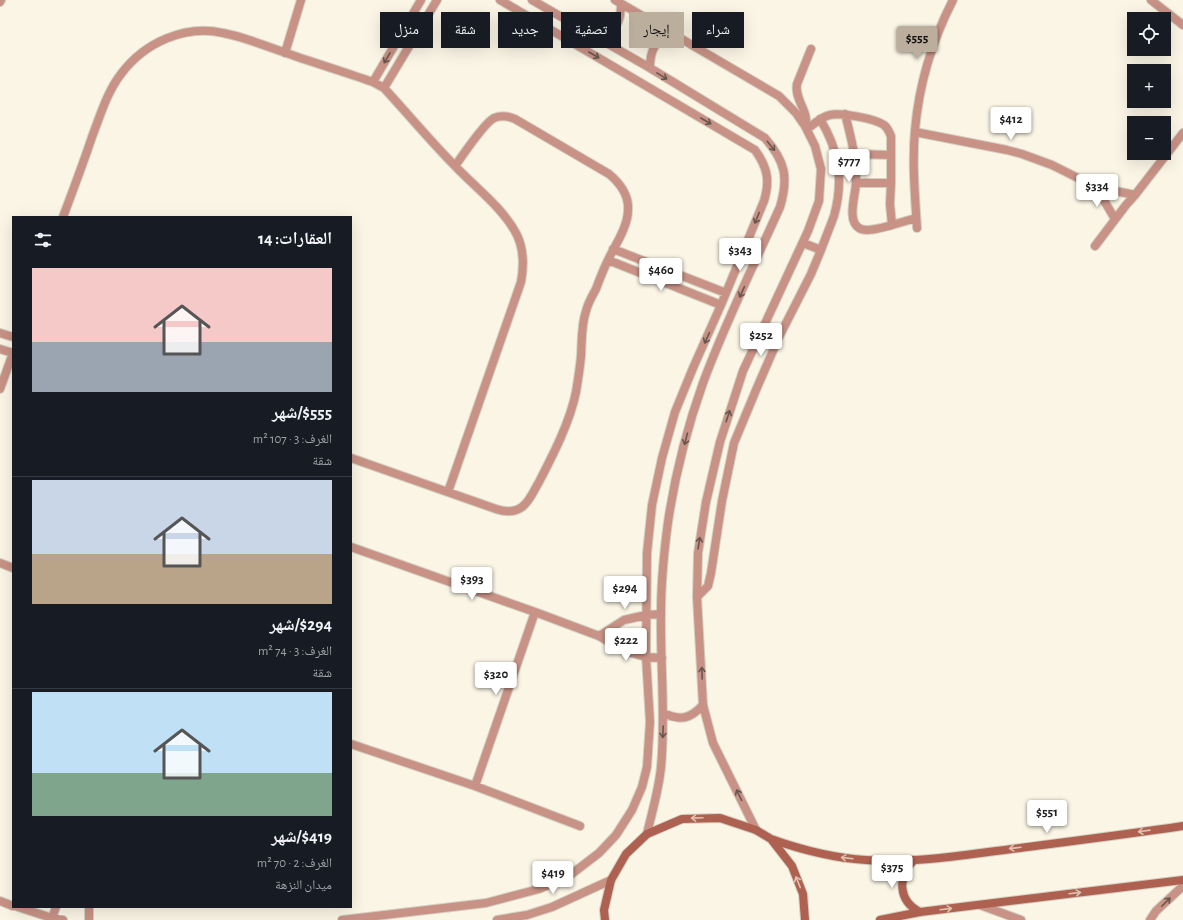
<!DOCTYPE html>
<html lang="ar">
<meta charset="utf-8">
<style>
body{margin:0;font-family:"Alegreya Sans","Noto Naskh Arabic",sans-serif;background:#20242c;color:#f1f3f6;direction:rtl;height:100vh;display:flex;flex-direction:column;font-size:15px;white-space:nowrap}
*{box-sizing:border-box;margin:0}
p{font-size:13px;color:#9ea1a6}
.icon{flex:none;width:22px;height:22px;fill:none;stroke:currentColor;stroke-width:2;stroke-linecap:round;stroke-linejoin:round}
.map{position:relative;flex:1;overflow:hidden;direction:ltr}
.details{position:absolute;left:12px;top:216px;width:340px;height:692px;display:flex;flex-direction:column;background:#171b24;border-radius:0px;box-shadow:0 4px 16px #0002;direction:rtl}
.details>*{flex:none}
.hud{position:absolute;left:364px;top:12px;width:380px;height:36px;direction:rtl;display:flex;gap:8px}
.tools{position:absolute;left:1127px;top:12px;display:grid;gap:8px}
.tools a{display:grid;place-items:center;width:44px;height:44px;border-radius:0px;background:#171b24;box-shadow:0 4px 16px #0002;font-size:20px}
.price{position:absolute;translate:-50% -34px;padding:0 9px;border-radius:4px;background:#fff;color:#222;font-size:13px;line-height:26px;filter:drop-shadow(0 1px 2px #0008)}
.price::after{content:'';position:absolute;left:50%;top:24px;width:12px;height:9px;margin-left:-6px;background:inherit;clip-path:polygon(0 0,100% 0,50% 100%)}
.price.on{background:#bcae9d;color:#111}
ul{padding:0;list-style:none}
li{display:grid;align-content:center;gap:8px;height:212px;padding:0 20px}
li+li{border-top:1px solid #363941}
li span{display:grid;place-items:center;height:124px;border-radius:0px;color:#555}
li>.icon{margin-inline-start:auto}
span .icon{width:72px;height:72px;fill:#fffc;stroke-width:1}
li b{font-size:17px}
h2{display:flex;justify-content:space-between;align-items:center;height:48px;padding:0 20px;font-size:17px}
.chip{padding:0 14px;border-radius:0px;background:#171b24;box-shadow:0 4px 16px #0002;font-size:14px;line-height:36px}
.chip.on{background:#bcae9d;color:#111}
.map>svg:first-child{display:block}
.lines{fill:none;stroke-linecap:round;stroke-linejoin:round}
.street-casing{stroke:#d5d0c2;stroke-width:10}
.secondary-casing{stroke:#d5d0c2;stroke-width:10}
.street{stroke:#c89286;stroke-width:8}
.secondary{stroke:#ae6150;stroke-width:8}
.oneway{stroke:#68564f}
.oneway2{stroke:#dfc1b1}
</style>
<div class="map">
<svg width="1183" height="920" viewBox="0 0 1183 920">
<rect width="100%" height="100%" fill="#faf5e5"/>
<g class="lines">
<defs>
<path id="street" d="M532 0 650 68 765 138C785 161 789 177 780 207 754 265 725 323 703 383 687 428 675 475 668 522 664 552 661 583 661 613 660 664 666 716 661 767 659 789 652 812 647 834
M615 0 779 96 796 113 805 126 815 146 821 169 819 201 808 231 743 371 720 442 706 502 698 553 697 597 703 705 713 743 756 830
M1151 0 1183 25
M0 2 1 0
M599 39C616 30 621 23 621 4
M285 53 301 0
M650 68C650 49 655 42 671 33
M373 82 421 0
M384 88 437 0
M845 114C851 137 857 160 856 184 855 196 847 221 859 228 866 233 884 227 892 225
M820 119C839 150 844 180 834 216 830 227 825 239 821 250
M805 126C810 112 794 100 797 84L811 49
M807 129C814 124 821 117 830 115 840 112 876 119 884 125 888 128 889 132 891 136V183L890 204 892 225 916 218
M915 132 1007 150 1022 154 1052 165 1096 187 1135 195
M854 154 891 155
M856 183H891
M1096 187 1115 219
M63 217C73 190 83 164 92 137 100 116 107 92 121 74 144 43 185 24 223 33 245 37 265 46 286 53 315 63 344 72 373 82L384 88C408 114 431 142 456 167 476 188 504 209 517 235 524 250 524 266 521 282L448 492
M917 228C915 196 912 162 915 130 919 84 932 41 953 0
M1095 246 1126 205 1135 195 1183 133
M613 249 726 293
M608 260 721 305
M0 333 13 337
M0 349 13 353
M0 389 13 353
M351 458 496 509C505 512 514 513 522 507 530 501 534 490 539 482 553 455 570 422 576 392 578 380 580 368 581 356 582 341 581 326 586 311 588 303 592 296 596 289 600 278 604 268 609 258 616 244 628 226 628 210 629 195 621 184 609 174L515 119C508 116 501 115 494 118 484 123 463 155 455 166
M351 547 535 612 599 636 624 651 646 657 662 658
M0 563 13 568
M697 597 708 586 711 573 722 501 734 443 756 390 779 337 811 274 821 250 803 243
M599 636 624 620 646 615 661 614
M663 713C681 721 690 719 703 705
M351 744 475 786 580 826
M475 786 535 612
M0 901 13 906
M980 905 1021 920
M18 907 52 918 63 920
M52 918 56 907
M89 920V907
M342 920 486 903 539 889 569 876 599 853 616 835 632 810 642 787 647 767 650 722 646 657 647 553 652 505 662 458 675 412 693 368 721 305 764 201C770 181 768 168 755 150L500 0
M497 920 527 915 552 907 611 880
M1150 920 1156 911 1183 886"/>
<path id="secondary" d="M771 839C802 850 833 858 866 860 917 864 969 854 1020 848 1074 841 1129 834 1183 826
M914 860C897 876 898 901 920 912
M605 920 604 910 611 880 626 854 647 834 682 819 720 818 756 830 771 839 792 866 803 894 805 920
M880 920 920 912 1183 880"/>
</defs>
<use href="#street" class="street-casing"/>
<use href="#secondary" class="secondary-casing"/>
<use href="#street" class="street"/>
<use href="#secondary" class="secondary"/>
</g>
<defs><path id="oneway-shaft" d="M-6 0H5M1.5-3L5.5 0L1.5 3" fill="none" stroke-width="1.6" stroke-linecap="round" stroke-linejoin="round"/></defs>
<g class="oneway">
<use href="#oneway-shaft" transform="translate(594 55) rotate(30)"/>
<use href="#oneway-shaft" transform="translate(387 58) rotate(120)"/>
<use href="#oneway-shaft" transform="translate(662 76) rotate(31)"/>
<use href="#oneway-shaft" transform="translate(706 121) rotate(30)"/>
<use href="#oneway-shaft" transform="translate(771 146) rotate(51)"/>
<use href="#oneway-shaft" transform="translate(757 218) rotate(112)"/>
<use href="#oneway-shaft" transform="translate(742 292) rotate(114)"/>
<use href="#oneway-shaft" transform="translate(707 338) rotate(114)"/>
<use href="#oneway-shaft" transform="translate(728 416) rotate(-72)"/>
<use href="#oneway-shaft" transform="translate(686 439) rotate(104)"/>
<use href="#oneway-shaft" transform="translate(699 543) rotate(-81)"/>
<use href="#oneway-shaft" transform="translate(702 673) rotate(-92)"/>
<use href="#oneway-shaft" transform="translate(663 732) rotate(92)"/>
<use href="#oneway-shaft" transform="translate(739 795) rotate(-116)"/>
<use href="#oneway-shaft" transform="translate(1166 902) rotate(-45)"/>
</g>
<g class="oneway2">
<use href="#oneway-shaft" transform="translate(697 818) rotate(178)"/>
<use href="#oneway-shaft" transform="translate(1144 831) rotate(172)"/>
<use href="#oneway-shaft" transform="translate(1015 848) rotate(173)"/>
<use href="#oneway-shaft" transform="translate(847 858) rotate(-173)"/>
<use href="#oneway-shaft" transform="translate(798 882) rotate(-112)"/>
<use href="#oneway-shaft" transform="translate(1075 893) rotate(-7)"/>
<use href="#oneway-shaft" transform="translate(946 909) rotate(-7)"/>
</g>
</svg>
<div class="tools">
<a><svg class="icon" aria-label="locate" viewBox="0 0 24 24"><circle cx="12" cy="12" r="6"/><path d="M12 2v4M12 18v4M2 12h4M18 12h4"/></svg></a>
<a>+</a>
<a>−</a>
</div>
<b class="price on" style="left:917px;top:60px">$555</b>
<b class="price" style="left:1011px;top:141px">$412</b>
<b class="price" style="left:849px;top:183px">$777</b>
<b class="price" style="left:1097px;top:208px">$334</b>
<b class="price" style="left:740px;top:272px">$343</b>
<b class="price" style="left:661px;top:292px">$460</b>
<b class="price" style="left:761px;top:357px">$252</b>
<b class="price" style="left:472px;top:601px">$393</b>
<b class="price" style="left:625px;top:610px">$294</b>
<b class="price" style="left:626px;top:662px">$222</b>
<b class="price" style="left:496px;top:696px">$320</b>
<b class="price" style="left:1047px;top:834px">$551</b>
<b class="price" style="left:892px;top:889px">$375</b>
<b class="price" style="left:553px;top:895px">$419</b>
<div class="hud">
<a class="chip">شراء</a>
<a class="chip on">إيجار</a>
<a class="chip">تصفية</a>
<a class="chip">جديد</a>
<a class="chip">شقة</a>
<a class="chip">منزل</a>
</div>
<section class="details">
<h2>العقارات: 14<svg class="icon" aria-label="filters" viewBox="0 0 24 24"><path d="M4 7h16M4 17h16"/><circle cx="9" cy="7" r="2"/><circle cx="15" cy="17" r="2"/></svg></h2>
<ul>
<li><span style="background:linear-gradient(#f6c9c9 60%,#9aa5b1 0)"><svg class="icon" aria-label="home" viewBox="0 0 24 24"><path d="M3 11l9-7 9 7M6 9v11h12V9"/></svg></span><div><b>$555/شهر</b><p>الغرف: 3 · 107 m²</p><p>شقة</p></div></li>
<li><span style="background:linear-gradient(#c9d6e8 60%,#b9a48a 0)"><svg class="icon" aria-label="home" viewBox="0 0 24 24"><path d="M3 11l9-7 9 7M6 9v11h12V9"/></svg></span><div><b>$294/شهر</b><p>الغرف: 3 · 74 m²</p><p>شقة</p></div></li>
<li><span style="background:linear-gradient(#bfe0f5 65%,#7fa58c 0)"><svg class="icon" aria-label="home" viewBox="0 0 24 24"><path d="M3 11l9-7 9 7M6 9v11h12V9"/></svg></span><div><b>$419/شهر</b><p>الغرف: 2 · 70 m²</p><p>ميدان النزهة</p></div></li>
</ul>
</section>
</div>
